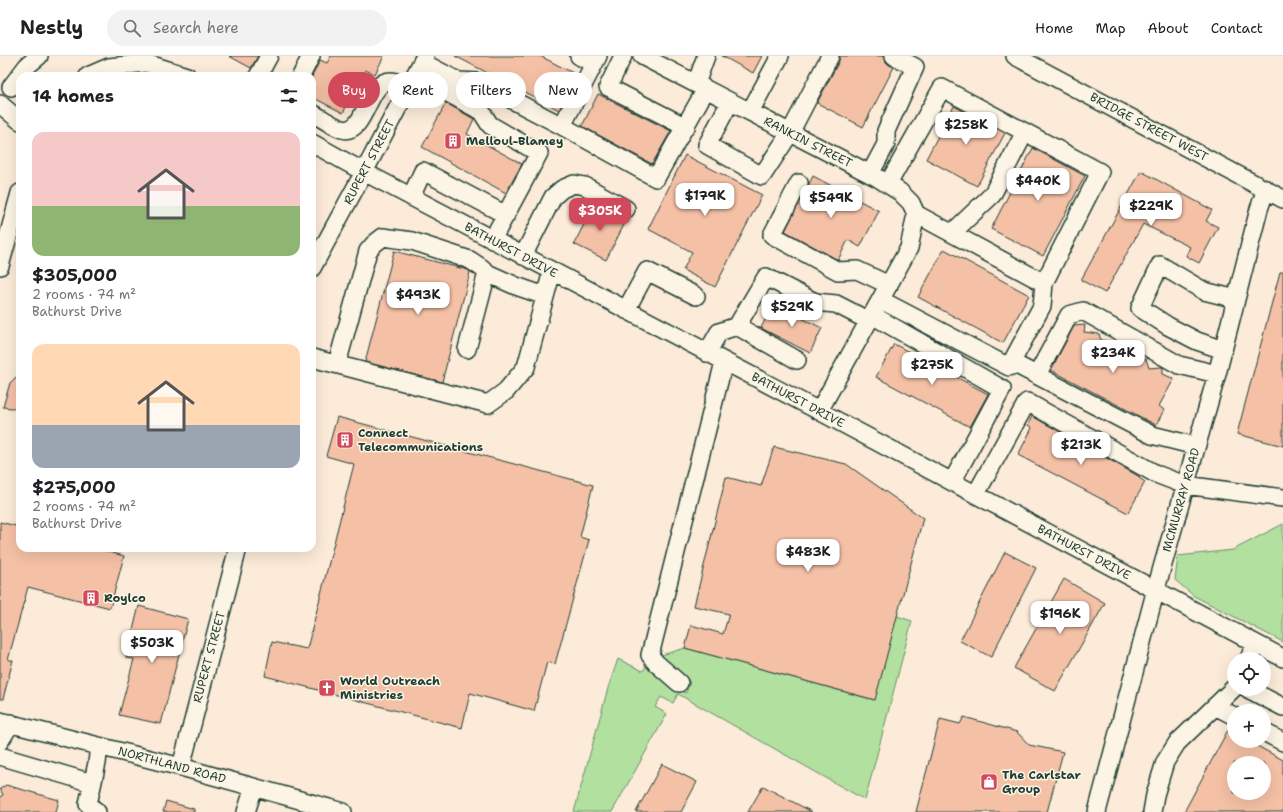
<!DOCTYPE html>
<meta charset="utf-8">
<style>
body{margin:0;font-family:"Shantell Sans",sans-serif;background:#f2f2f2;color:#202124;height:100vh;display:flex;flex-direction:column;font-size:15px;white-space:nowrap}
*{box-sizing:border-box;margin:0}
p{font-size:13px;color:#757577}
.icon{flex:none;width:22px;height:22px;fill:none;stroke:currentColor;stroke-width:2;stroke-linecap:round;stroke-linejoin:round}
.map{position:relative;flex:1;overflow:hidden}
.side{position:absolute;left:16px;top:16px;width:300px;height:480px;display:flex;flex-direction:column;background:#fff;border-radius:12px;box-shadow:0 4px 16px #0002}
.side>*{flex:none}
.guide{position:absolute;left:328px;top:16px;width:380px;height:36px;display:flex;gap:8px}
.fabs{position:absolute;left:1227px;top:596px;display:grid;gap:8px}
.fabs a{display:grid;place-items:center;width:44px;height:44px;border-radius:50%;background:#fff;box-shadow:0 4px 16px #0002;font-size:20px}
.price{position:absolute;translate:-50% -34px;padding:0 9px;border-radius:8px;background:#fff;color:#222;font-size:13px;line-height:26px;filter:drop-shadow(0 1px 2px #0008)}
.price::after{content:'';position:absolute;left:50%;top:24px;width:12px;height:9px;margin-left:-6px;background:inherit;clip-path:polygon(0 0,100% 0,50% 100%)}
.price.selected{background:#d1495b;color:#fff}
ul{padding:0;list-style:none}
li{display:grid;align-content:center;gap:8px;height:212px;padding:0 16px}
li span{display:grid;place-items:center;height:124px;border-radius:12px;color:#555}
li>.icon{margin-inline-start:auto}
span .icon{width:72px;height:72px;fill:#fffc;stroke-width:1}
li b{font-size:17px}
h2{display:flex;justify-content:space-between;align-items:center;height:48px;padding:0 16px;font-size:17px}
.chip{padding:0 14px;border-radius:18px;background:#fff;box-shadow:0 4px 16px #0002;font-size:14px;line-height:36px}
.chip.selected{background:#d1495b;color:#fff}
header{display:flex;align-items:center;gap:24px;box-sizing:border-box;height:56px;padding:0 20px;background:#fff;border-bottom:1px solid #e0e0e0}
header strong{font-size:19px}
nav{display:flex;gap:22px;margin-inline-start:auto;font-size:14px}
.search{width:280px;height:36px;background:#f2f2f2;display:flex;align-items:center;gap:10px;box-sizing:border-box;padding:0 14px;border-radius:22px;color:#757577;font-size:15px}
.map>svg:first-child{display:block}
.green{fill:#b2e09f;stroke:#688e6a}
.building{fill:#f5c1a6;stroke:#1f3d34;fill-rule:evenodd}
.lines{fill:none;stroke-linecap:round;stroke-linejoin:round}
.minor-casing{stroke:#1f3d34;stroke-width:20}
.minor{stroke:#fcf5e5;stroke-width:17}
.labels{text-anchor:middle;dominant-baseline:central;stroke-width:3;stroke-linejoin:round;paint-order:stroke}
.street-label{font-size:12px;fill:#1f3d34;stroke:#fcf5e5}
.poi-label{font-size:12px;font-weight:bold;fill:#1f3d34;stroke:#fcf5e5;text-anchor:start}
</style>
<header>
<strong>Nestly</strong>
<div class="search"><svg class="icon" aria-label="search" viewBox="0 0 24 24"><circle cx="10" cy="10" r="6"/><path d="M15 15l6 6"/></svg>Search here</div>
<nav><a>Home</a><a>Map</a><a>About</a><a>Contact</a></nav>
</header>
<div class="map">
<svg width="1283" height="756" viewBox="0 0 1283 756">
<rect width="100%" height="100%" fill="#fbebd8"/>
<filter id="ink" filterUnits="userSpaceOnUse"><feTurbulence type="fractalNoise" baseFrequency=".025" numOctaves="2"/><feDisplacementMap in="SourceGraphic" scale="8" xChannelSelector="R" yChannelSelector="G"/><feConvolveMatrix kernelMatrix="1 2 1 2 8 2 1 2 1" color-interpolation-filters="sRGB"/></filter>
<g filter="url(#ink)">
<path class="green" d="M1283 468V586L1194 540 1175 524 1178 500 1233 494Z
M897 560 912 565 865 744 678 638 673 647 661 641 655 651 667 658 612 756H574L608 632 618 603 643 615 649 605 672 631 686 637 690 626 673 620 655 601 685 592 874 644Z"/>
<path class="building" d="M229 0H258L251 12Z
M331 0H384L375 18 365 14 343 57 312 41V20L320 4 327 7Z
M455 0H540L577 19 559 54Z
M722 0H762L753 17Z
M840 0H881L884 1 886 6 889 9 894 11 863 71 817 47 839 5Z
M598 38 671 75 652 108 582 70Z
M446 47 474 63 467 78 522 108 506 137 422 91Z
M954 50 1005 77 977 130 926 103Z
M1033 92 1085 120 1043 200 991 173Z
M685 99 762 139 715 231 683 214 692 196 648 173Z
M1141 115 1212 154 1206 165 1218 171 1199 207 1186 200 1190 191 1143 168 1105 237 1081 224Z
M813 120 879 155 860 191 848 184 838 204 785 175Z
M595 147 621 162 627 163 606 204 574 188Z
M944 193 1029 239 1003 287 918 241Z
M394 195 468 214 470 216 442 326 365 306Z
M1280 216H1283V390L1237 378Z
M773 248 822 272 810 297 761 272Z
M1085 269 1084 276 1099 278 1101 284 1115 287 1118 293 1132 294 1133 302 1146 303 1149 312 1162 311 1163 312V318L1174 323 1159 350 1164 354 1156 369 1051 314 1074 270Z
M894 288 988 338 970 371 876 321Z
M20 317V353L3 351 10 327Z
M1032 360 1140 421 1139 422 1145 426 1128 457 1018 399 1032 372 1028 369Z
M337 361 593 429 580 481 589 484 555 608 547 606 534 655 470 637 462 672 265 620 272 586 307 593 354 408 326 400Z
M774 391 846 408 923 462 875 644 685 592 691 569 723 578 729 558 694 550 726 421 761 430Z
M0 466 20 471V492H95L124 500 110 552 28 531 8 604H13L3 643H0Z
M1005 496 1036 512 991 601 960 585Z
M1064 523 1105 547 1055 635 1014 612Z
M139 550 188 563 161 668 119 659 134 603 126 602Z
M964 661 1017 676 1029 689 1063 696 1047 756H916L940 663 960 668Z
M1228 674 1234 677V685H1248L1283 704V756H1184ZM1234 707H1264V737H1234Z
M662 708 697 726 681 756H636Z
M6 729 59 744 56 756H0V741L3 739 0 733Z
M763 730 812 756H748Z
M166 745 194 753V756H163Z"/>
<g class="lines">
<defs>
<path id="minor" d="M579 0 594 8
M623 0 608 31 686 71
M642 0 878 122 900 136 911 147 916 158 909 192 819 355
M1015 0 1283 143
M422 6 458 25 478 26 562 70 598 0
M415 19 481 55 490 69 539 97 492 184
M88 20 109 11 146 7 187 20
M258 20 269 0
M301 20 311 0
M696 28 706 0
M11 31 27 10 39 0
M730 46 707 89 762 120 790 77 830 0
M0 48 20 65
M750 56 780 0
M312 57C320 61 334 71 342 73 366 80 367 24 391 25 397 25 403 29 408 31
M562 70 656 122 706 33
M312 87 364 116 819 355 1283 602
M870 118 886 88V75L915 11 894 0
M799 127 772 179 838 215 857 214 889 229
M888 128 942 32 1100 116 1044 227
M411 141 423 115 506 159
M952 177 992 139 1025 76
M523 200 553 141 562 133 574 128 585 130 626 153
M0 210 20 137
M312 212 364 116 425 0
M881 244 1009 311 1042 250 1044 227 916 158
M626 254 647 215 696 240
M872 259 1002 333 952 426
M737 270 797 304
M467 293 487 217
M1223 294 1197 285 1168 270 1140 252 1160 209 1204 235 1236 243
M707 297 719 276 737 270 766 221 815 246 836 248 869 265
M312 302 488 348 506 335 526 311 552 215
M1011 306 1152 379 1196 390
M337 308 368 195 374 188 383 181 412 185 470 204 482 212 487 217 516 230 545 240
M1037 319 1069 259 1083 255 1179 309 1217 318
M976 438 1027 346 1156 418 1185 429 1283 442
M1249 603 1255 587
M679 627 656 607 650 599 724 306
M1248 633 1283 651
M1215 650 1234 660
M0 665 181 711 343 756
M1264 676 1283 686
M0 685 11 667
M0 700 92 727
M181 711 238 492
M97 756 88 748 97 707 99 690
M246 756 254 731
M1097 756 1156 533 1217 318 1259 153 1266 133
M1152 756 1155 739 1165 706 1177 687 1234 632"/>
</defs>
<use href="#minor" class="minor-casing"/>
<use href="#minor" class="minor"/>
</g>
</g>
<defs>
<symbol id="building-square" viewBox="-11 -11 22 22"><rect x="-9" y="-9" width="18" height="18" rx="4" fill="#d1495b" stroke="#fcf5e5"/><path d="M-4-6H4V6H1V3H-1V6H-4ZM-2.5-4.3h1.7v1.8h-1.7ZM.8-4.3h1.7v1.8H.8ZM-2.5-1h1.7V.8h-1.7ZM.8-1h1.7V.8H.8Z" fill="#fff"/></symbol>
<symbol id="church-square" viewBox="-11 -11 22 22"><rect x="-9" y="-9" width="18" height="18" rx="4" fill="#d1495b" stroke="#fcf5e5"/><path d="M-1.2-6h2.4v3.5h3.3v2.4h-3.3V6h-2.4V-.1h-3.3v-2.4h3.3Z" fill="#fff"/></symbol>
<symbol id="shop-square" viewBox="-11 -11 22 22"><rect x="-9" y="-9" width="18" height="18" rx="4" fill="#d1495b" stroke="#fcf5e5"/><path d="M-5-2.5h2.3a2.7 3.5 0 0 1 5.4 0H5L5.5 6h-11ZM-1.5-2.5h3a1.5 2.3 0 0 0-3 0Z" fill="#fff"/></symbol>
</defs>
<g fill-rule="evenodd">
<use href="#building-square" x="443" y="75" width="20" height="20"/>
<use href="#building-square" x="335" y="374" width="20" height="20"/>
<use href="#building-square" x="81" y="532" width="20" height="20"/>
<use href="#church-square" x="317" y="622" width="20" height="20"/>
<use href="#shop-square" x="979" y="716" width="20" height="20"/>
</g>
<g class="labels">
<g class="street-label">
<text transform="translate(1149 71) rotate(28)">BRIDGE STREET WEST</text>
<text transform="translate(808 86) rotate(27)">RANKIN STREET</text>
<text transform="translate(369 106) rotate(-62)">RUPERT STREET</text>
<text transform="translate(511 194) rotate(28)">BATHURST DRIVE</text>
<text transform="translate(798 344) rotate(28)">BATHURST DRIVE</text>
<text transform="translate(1181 444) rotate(-74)">MCMURRAY ROAD</text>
<text transform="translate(1084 496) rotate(28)">BATHURST DRIVE</text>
<text transform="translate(209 601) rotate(-75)">RUPERT STREET</text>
<text transform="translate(172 709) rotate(15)">NORTHLAND ROAD</text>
</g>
<g class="poi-label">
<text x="466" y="85">Melloul-Blamey</text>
<text x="358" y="377">Connect<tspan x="358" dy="14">Telecommunications</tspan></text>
<text x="104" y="542">Roylco</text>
<text x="340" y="625">World Outreach<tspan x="340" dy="14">Ministries</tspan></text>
<text x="1002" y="719">The Carlstar<tspan x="1002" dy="14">Group</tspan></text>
</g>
</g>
</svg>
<div class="fabs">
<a><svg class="icon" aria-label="locate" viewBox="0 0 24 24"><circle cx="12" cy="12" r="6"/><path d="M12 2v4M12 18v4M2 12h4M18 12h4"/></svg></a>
<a>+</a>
<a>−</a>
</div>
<b class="price" style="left:966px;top:90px">$258K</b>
<b class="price" style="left:1038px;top:146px">$440K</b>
<b class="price" style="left:705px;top:161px">$179K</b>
<b class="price" style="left:831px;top:163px">$549K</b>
<b class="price" style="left:1151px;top:171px">$229K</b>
<b class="price selected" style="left:600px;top:176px">$305K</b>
<b class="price" style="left:418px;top:260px">$493K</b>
<b class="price" style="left:792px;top:272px">$529K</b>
<b class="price" style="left:1113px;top:318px">$234K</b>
<b class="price" style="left:932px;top:330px">$275K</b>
<b class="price" style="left:1081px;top:410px">$213K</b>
<b class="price" style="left:808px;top:517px">$483K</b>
<b class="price" style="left:1060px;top:579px">$196K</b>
<b class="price" style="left:152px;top:608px">$503K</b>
<div class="guide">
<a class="chip selected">Buy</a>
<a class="chip">Rent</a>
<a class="chip">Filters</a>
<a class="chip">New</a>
</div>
<section class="side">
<h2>14 homes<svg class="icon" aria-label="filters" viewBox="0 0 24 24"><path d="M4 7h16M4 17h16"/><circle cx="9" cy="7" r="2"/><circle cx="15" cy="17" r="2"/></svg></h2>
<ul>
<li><span style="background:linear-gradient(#f6c9c9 60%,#8fb573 0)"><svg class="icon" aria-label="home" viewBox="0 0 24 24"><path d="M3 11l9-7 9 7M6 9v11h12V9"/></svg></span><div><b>$305,000</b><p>2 rooms · 74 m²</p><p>Bathurst Drive</p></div></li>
<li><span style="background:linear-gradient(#ffd9b3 65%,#9aa5b1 0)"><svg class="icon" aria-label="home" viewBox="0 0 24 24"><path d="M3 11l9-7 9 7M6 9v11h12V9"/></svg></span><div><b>$275,000</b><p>2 rooms · 74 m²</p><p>Bathurst Drive</p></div></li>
</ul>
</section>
</div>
